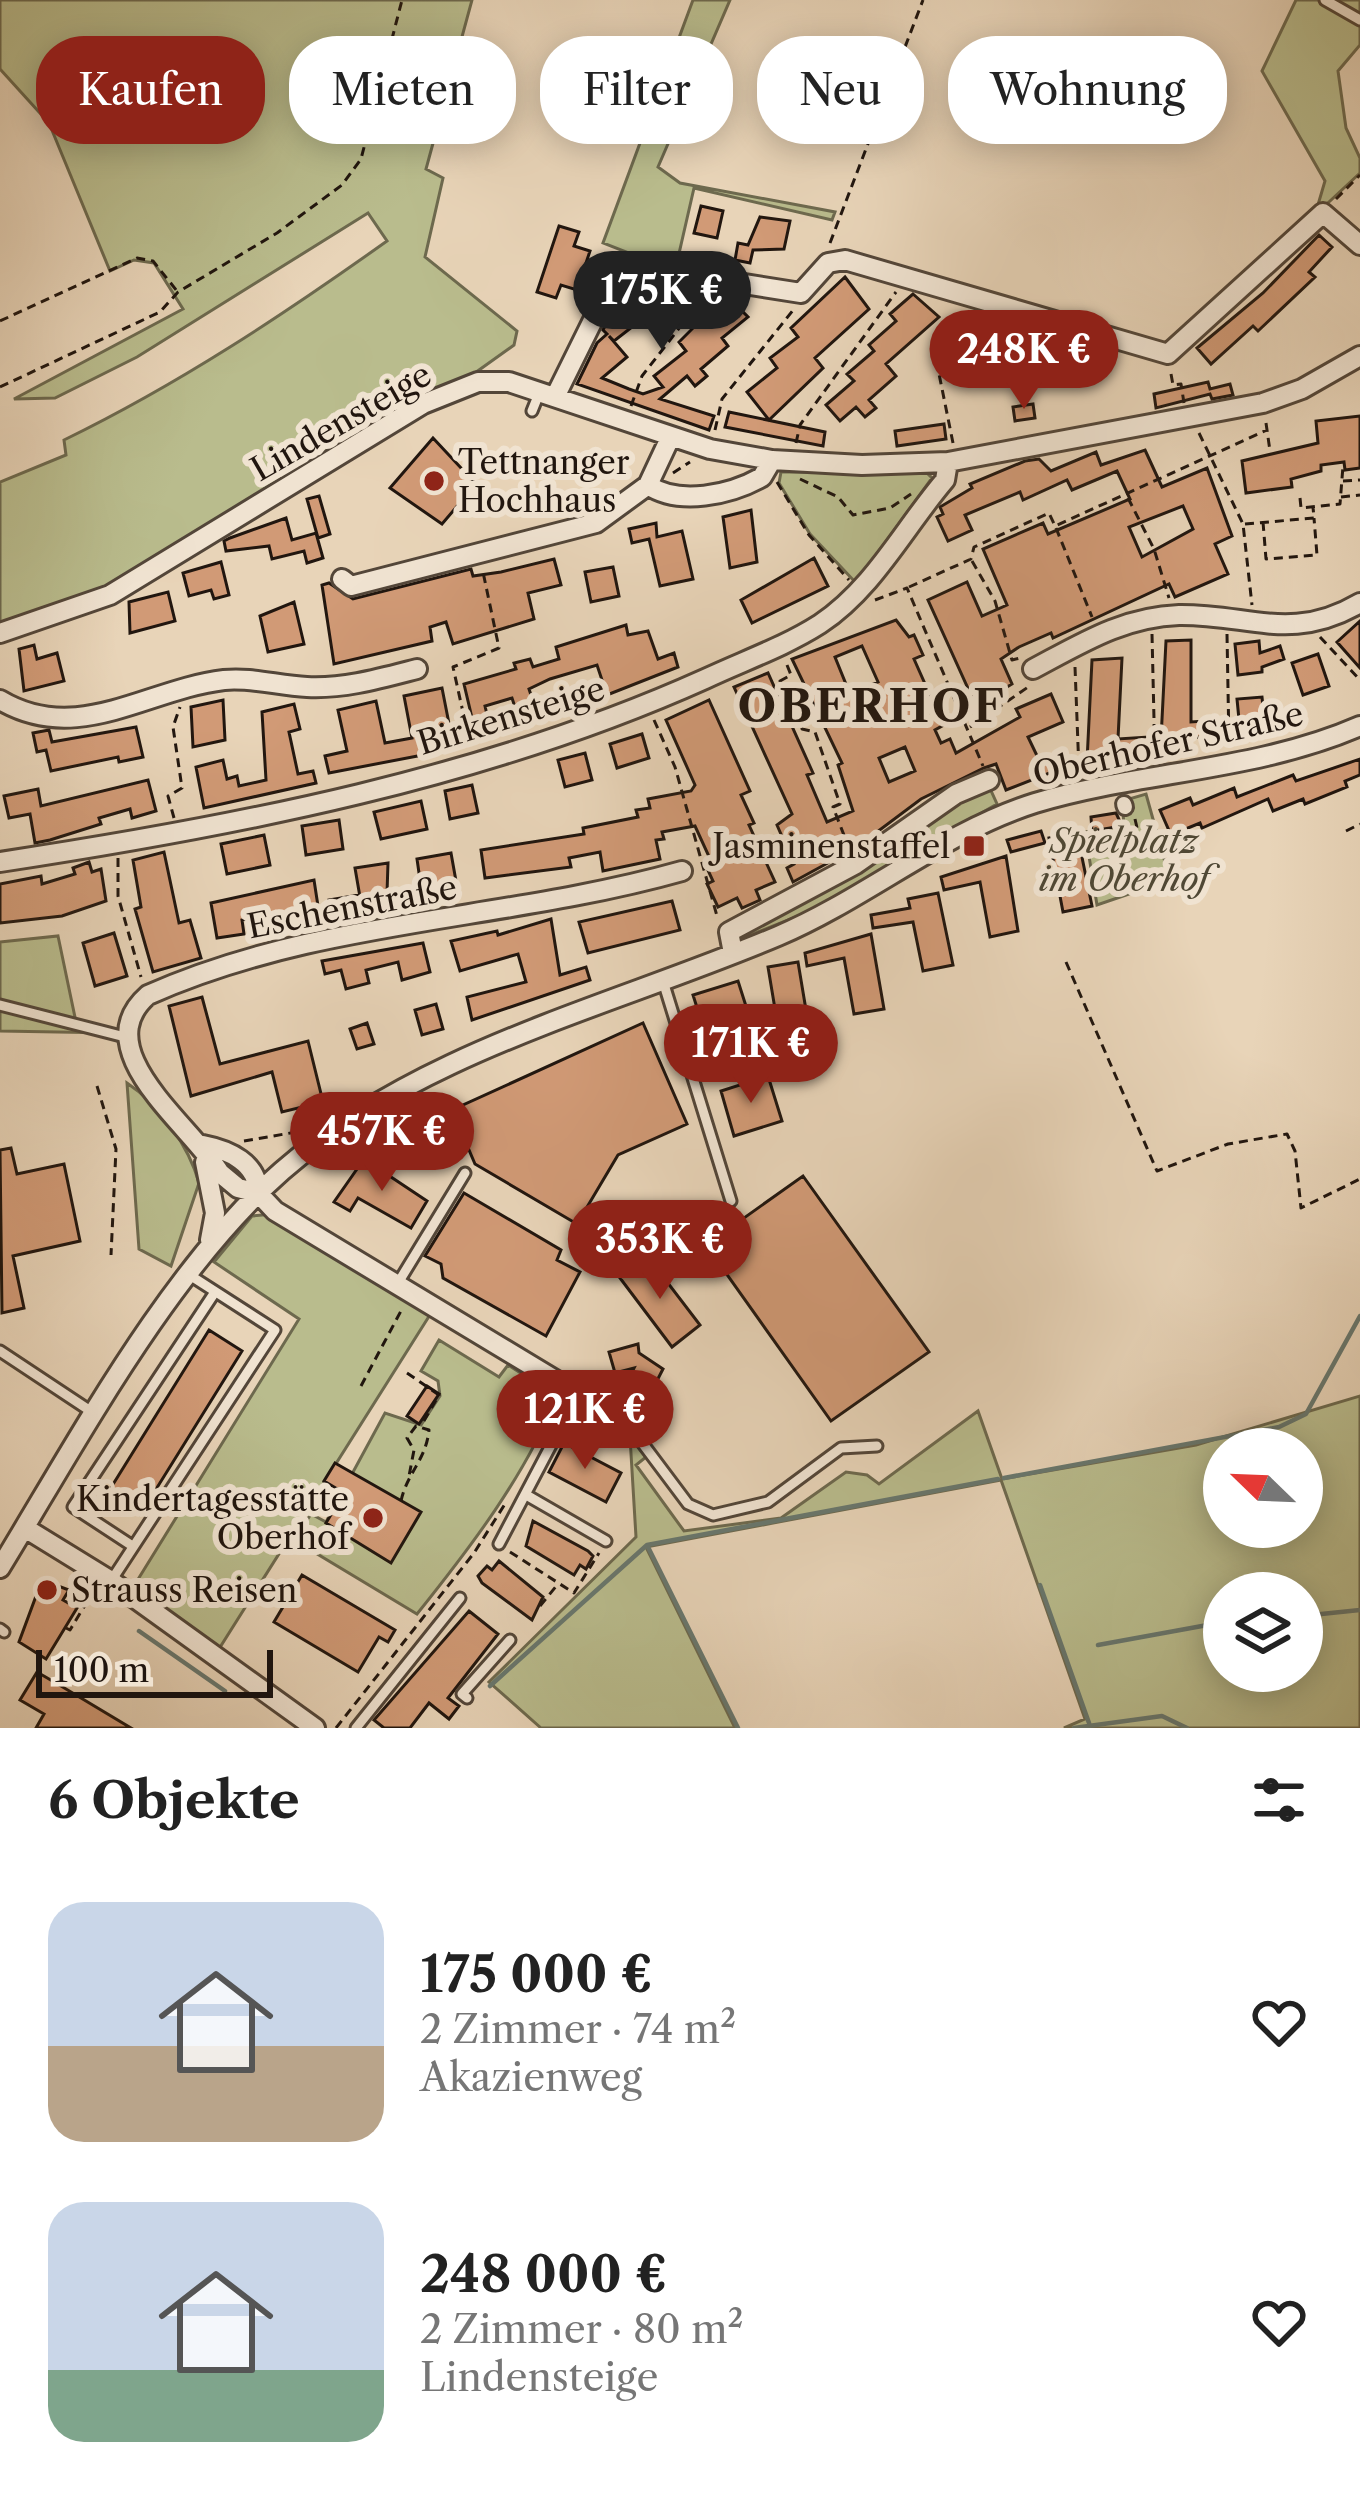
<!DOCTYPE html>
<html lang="de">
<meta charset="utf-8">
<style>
body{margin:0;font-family:"Libre Caslon Text",serif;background:#f6f6f6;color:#222;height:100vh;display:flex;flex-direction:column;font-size:45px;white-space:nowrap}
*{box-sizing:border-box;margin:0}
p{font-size:39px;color:#767676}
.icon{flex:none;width:66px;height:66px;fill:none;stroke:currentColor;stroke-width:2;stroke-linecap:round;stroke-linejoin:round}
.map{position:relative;height:1728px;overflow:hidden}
.details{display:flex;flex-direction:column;background:#fff;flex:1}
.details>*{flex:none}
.hud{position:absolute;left:36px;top:36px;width:1290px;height:108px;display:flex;gap:24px}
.needle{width:78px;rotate:293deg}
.buttons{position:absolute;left:1203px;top:1428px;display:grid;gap:24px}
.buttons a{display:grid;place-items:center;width:120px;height:120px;border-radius:50%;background:#fff;box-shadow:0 6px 30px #0003;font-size:60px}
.scale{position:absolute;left:36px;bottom:30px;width:237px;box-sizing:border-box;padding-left:12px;border:6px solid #21160f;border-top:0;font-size:33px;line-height:42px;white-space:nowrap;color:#21160f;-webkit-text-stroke:9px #f0e3d1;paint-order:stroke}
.price{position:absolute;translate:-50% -102px;padding:0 27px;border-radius:42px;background:#8f2418;color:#fff;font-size:39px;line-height:78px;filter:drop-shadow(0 3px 6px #0008)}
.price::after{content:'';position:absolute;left:50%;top:72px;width:36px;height:27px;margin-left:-18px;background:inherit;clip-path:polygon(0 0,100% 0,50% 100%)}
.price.selected{background:#222;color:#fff}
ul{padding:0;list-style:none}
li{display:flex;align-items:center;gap:36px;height:300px;padding:0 48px}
li span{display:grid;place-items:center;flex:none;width:336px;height:240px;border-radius:36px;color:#555}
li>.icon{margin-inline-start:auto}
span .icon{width:144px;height:144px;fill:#fffc;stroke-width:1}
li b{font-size:51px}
h2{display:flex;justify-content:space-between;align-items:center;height:144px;padding:0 48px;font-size:51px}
.tag{padding:0 42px;border-radius:48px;background:#fff;box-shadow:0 6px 30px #0003;font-size:42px;line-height:108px}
.tag.selected{background:#8f2418;color:#fff}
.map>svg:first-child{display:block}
.green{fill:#b9bc8d;stroke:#6d694e;stroke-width:3;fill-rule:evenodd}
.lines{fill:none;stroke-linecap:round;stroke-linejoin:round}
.stream{stroke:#68776e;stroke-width:4.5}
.building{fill:#d19a76;stroke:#21160f;stroke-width:3;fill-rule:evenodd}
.service-casing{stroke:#534639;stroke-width:15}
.pedestrian-casing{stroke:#534639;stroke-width:20}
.minor-casing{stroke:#534639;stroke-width:24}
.path{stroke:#21160f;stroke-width:3;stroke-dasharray:9 6;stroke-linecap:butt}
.service{stroke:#f0e3d1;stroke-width:9}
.pedestrian{stroke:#f0e3d1;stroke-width:14}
.minor{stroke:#f0e3d1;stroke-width:18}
.poi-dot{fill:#8f2418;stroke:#f0e3d1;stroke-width:4.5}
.labels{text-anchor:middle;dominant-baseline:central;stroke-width:12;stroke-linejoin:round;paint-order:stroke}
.street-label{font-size:33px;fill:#21160f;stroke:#f0e3d1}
.poi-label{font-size:33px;fill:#21160f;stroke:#f0e3d1;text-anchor:start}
.park-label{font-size:33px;font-style:italic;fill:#4f4835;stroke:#f0e3d1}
.district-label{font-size:45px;font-weight:bold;letter-spacing:3px;fill:#21160f;stroke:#f0e3d1}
</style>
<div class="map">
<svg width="1360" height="1728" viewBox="0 0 1360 1728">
<rect width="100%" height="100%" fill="#e8d4b8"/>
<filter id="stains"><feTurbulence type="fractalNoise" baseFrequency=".00167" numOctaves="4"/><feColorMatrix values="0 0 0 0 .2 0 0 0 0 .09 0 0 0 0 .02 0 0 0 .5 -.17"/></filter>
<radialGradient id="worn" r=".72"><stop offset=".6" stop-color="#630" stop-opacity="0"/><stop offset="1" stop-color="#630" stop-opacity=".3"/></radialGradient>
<path class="green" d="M0 0H472L426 169 443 178 425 257 517 331 514 345 465 380 441 386 105 589 0 623V482L66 455 64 440C179 384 283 315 387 241L368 213 137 357 55 398 14 399 183 309 154 263 134 260 110 271 49 123 0 69Z
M693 0H730L658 167 680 183 835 212 832 220 694 188 675 271 603 243Z
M1296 0H1360V45L1338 71 1346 128 1360 158V173L1315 215 1325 181 1262 71Z
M781 472H926L932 478 856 583 810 534 779 483Z
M988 784 997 804 811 911 745 937 743 932Z
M1146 794 1170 880 1097 905 1085 832 1124 825 1122 801Z
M58 936 76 1022 115 1033 0 1031V942Z
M127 1083C159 1104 189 1146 199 1183L171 1266 139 1249Z
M273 1214 433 1310 217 1652 132 1589 299 1319 214 1262 252 1216Z
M439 1340 499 1377 508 1365 557 1396C526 1475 470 1548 417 1614L294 1540 311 1514 326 1522 385 1413 421 1425 440 1396 438 1381 421 1371Z
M1360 1396V1728H1064L1085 1719 1001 1480 646 1547 735 1728H541L489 1682 636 1537 630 1437 646 1457 636 1465 684 1531 781 1518 846 1472 867 1475 879 1484 978 1411 1002 1479 1196 1445ZM1224 1449H1302V1527H1224ZM1224 1593H1302V1671H1224Z"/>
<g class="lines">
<path class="stream" d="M1004 1478 1279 1427 1306 1414 1360 1316
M647 1545 738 1728
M1040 1585 1089 1723
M1302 1616 1360 1610
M139 1631 225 1691
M1098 1645 1224 1622
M490 1686 647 1545 998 1479
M1074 1728 1162 1716 1187 1728"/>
</g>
<path class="building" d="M701 206 723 211 717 238 694 233Z
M760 217 790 221 784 249 753 250 750 263 735 260 738 243 748 245Z
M559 226 579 232 574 246 590 251 577 290 561 285 556 298 537 292Z
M1319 235 1332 247 1309 272 1315 277 1258 331 1253 326 1211 364 1197 348 1263 293Z
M845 277 869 309 815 358 823 368 769 420 747 392 777 368 770 358 798 337 791 328Z
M645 282 654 283 668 299 614 341 609 336 627 357 602 378 629 389 643 394 663 387 654 376 686 351 679 342 726 295 748 317 722 338 728 346 701 369 707 376 695 386 687 376 660 399 714 416 709 430 577 384 597 343 607 334 603 330 610 316Z
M913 294 939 317 886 364 896 376 869 400 876 408 865 417 856 407 840 421 826 405 854 381 847 374 874 351 869 345 896 321 890 314Z
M1008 322 1030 345 1044 332 1072 354 1085 344 1108 368 1097 379 1086 368 1072 381 1049 357 1034 371 1010 346 983 371 974 362 964 371 951 357 976 333 985 343Z
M1208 382 1210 389 1230 384 1233 395 1212 399 1210 394 1156 408 1154 394Z
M1033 404 1035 418 1015 421 1013 407Z
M729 412 825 432 823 446 725 427Z
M1360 416V468L1345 470 1344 462 1321 465V471L1291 479 1292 487 1246 493 1242 461 1318 443 1316 421Z
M944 424 946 439 897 446 895 431Z
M433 438 476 484 442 524 390 488Z
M1145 450 1162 487 1207 468 1232 536 1215 544 1228 574 1175 597 1169 584 1053 638 1051 633 1019 647 1001 659 1012 684 976 706 928 600 967 582 982 616 1007 605 983 549 1043 523 1048 534 1130 499 1117 471 1072 490 1067 480 1023 500 1020 492 965 515 972 530 948 541 937 517 943 514 940 507 972 488 970 484 1025 461 1039 459 1051 471 1096 452 1101 465ZM1183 506 1193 529 1142 557 1129 527Z
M319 496 330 534 318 538 307 499Z
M751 510 757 562 730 568 723 517Z
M286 518 292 540 316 533 323 558 307 563 304 551 272 559 269 546 226 551 224 541 230 538Z
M656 523 657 537 682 531 693 579 660 586 649 539 632 543 629 529Z
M814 558 828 586 752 623 741 600Z
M554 559 561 585 528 593 534 619 453 644 446 622 430 627 432 641 334 664 322 585 329 583 353 599 471 569 473 576 501 572Z
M221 562 229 595 214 599 211 590 189 596 183 573Z
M613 567 619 596 591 602 585 572Z
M168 592 175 621 130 633 129 602Z
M294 602 304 644 268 652 260 616Z
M896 620 909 637 914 635 923 655 914 659 934 704 943 700 951 721 935 730 941 743 950 739 956 753 1020 717 1016 709 1051 694 1063 722 1028 737 1040 762 1059 754 1065 767 1006 790 996 764 984 768 921 799 857 847 793 882 787 868 794 864 777 825 792 814 734 687 768 673 813 773 807 775 827 822 853 811 838 765 842 763 792 659ZM862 646 878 682 850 694 835 657ZM905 747 915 771 889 782 879 758Z
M1360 621V668L1337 642Z
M626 625 628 635 648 631 658 659 674 653 678 667 607 695 597 665 550 679 529 689 539 719 521 725 512 698 485 706 492 736 477 739 464 684 516 669 514 663 530 659 533 667 559 659 556 647Z
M1191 640V722L1220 720 1221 736 1161 739 1166 641Z
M1259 641 1260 653 1280 646 1284 659 1262 667V672L1238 675 1235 644Z
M34 645 37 659 57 653 64 681 24 691 19 649Z
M1318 654 1329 686 1303 695 1292 663Z
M1122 658 1118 739 1148 737 1150 754 1087 761 1092 660Z
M442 688 454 749 329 773 325 756 347 751 338 710 376 701 385 743 412 738 404 696Z
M1262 697 1265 728 1240 730 1237 699Z
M223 700 225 740 193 747 191 707Z
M709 700 750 791 741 795 754 823 749 825 775 882 756 890 760 900 742 908 737 898 718 907 707 884 713 881 706 866 712 863 695 826 662 832 664 839 656 840 660 859 603 871 600 852 569 858 571 867 485 878 481 850 584 834 583 828 638 817 636 810 650 808 648 799 691 791 695 785 666 720Z
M294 704 300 729 289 732 298 774 313 771 316 783 204 808 196 767 223 760 227 779 237 776 239 786 266 780 262 712Z
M136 727 143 757 119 762 118 757 51 771 46 750 37 752 33 733 49 730 52 742Z
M642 734 649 758 617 768 610 744Z
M585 753 592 780 565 787 558 760Z
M1360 759V775L1345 781 1347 787 1305 804 1303 799 1273 811 1268 799 1202 828 1200 823 1171 835 1160 810 1190 798 1193 805 1234 788 1237 797 1293 775 1296 781Z
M148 780 156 811 132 818 130 809 99 818 101 824 50 840 35 843 30 814 9 818 4 796 38 789 41 806Z
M472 785 478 813 450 819 445 791Z
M421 801 427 829 381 839 374 812Z
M1116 813 1122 826 1092 831 1091 817Z
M339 820 343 849 306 855 302 826Z
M1041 831 1045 843 1011 852 1007 840Z
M1077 833 1092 906 1063 912 1049 838Z
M264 835 270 865 227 874 221 844Z
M164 852 179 923 190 920 201 958 153 972 135 909 141 907 133 860Z
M451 853 456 881 421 887 417 859Z
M1006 856 1018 931 990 937 980 882 944 890 941 877Z
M89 862 92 872 101 869 106 901 62 916 0 923V884L41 876 42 884 75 874 73 868Z
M388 863 387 893 360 897 355 868Z
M314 880 318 906 242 920 244 934 217 938 211 903Z
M938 893 953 965 923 971 913 922 873 928 871 915 910 908 908 899Z
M359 895 362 909 331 914 329 900Z
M672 901 680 930 588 953 579 922Z
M551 919 560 975 586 967 590 980 472 1020 467 997 526 982 518 954 460 971 451 941 497 931 498 935Z
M114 933 127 976 95 986 83 943Z
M871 934 884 1009 854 1014 844 958 807 966 805 953Z
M423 943 430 972 402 980 398 962 366 970 369 983 346 989 341 970 325 974 322 961Z
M798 962 811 1040 781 1045 768 967Z
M738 981 759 1047 714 1061 693 995Z
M202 997 220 1064 308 1041 323 1102 282 1112 272 1072 191 1096 169 1006Z
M436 1004 443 1029 422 1035 415 1010Z
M367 1023 374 1044 357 1049 350 1029Z
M643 1023 687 1124 618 1155 577 1224 475 1164 452 1110Z
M768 1076 782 1121 734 1136 721 1091Z
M11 1148 17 1174 64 1164 80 1241 13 1256 24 1308 2 1313 0 1150Z
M364 1159 427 1201 411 1228 358 1198 350 1211 334 1202Z
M803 1176 929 1352 831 1421 706 1245Z
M464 1193 561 1250 557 1260 580 1272 546 1336 443 1278 441 1264 425 1256Z
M648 1257 700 1325 672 1347 620 1278Z
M209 1330 242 1351 140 1515 107 1494Z
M638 1344 639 1353 663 1369 647 1400 624 1388 634 1368 615 1373 609 1352Z
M427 1386 439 1394 419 1424 407 1416Z
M564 1443 621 1473 606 1502 549 1472Z
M335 1463 421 1512 391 1563 326 1523 344 1493 324 1481Z
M533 1521 588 1551 593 1556 586 1569 580 1565 574 1575 526 1546Z
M499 1561 543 1597 532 1620 482 1583 478 1576 487 1566 492 1570Z
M302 1575 395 1630 388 1642 379 1637 358 1672 274 1622Z
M42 1580 69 1590 63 1600 77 1608 46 1659 19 1642Z
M469 1611 498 1634 448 1698 459 1706 449 1719 429 1703 410 1728H384L374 1720Z
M37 1672 61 1686 131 1728H36L44 1714 20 1700Z"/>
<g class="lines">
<defs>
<path id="service" d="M1325 0 1360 20
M532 411 540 391
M662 978 731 1201
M0 1005 125 1037
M398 1283 465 1173
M0 1351 92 1412
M628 1424 688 1504 713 1515 768 1502 841 1448 877 1446
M528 1496 606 1541
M499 1544 579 1392
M131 1545 73 1507 215 1292
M111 1581 275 1330 188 1274
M0 1629 4 1632
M467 1698 462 1694 510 1640
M356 1728 460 1598"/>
<path id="pedestrian" d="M1124 804 1125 807"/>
<path id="minor" d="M555 397 600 306 638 267 801 293 828 263 845 260 1168 354 1323 213 1360 245
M648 485C679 506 730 495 762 477L772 460
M342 579 351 586 596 523 648 485 670 438
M0 633 110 595 423 404 478 382H509L710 449 772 460 862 465 948 462 1263 403 1302 389 1360 356
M1033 669C1082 643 1123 617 1179 615 1249 614 1292 643 1360 603
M0 700C77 746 147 689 224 680 252 677 279 686 307 687 344 689 382 678 417 669
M0 862C237 826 485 778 705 679 743 661 784 647 820 624 874 588 904 528 945 480L948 462
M733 953 729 932 856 864 956 794 989 780
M203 1145C229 1150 258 1163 258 1193
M205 1162 215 1213 210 1240
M258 1193 238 1188 220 1173C190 1124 85 1050 148 995 318 919 505 921 682 871
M258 1193 275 1211 628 1424
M25 1528 111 1581 315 1728
M0 1568C79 1439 168 1271 282 1171 421 1050 613 1006 778 936 867 898 943 832 1035 803 1142 771 1257 771 1360 726"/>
</defs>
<use href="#service" class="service-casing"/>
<use href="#pedestrian" class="pedestrian-casing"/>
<use href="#minor" class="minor-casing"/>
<path class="path" d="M1336 199 1360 175
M830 243 923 0
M0 321 137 258 153 261 177 291
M1171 374 1173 385 1181 384 1184 403
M0 387 160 312 178 292 277 233 342 185 361 159 402 0
M631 406 642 376 705 295
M1266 423 1270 451
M715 430 722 399 794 309
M1199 433 1243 524 1252 605
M796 443 800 425 896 292
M953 443 936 359 979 316
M673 473 690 462
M800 479 838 497 853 515 890 508 911 494
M1343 481 1360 480
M777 482 809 535 849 580
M1341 497 1360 495
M1128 498 1154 549 1169 598
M1300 498 1301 508 1340 504 1343 466
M1263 522 1266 559 1317 555 1314 518
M1245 524 1314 518 1313 507
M1056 528 1092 617
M972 561 995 601 1012 660 1020 658
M909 587 971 559 974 547 1049 513 1055 526 1267 430
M875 600 907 588 983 766
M1152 634 1155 762
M1227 634 1229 744
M1320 637 1360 680
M787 665 791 675 780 681 802 729 815 732 840 804 833 807 849 848
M1075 667 1079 771
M654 720 675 767 717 916
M970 727 1031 685
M470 744 453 667 499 648 483 572
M174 818 168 796 182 788 173 727 180 707
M1135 819 1138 832
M1346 831 1360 824
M118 858V896L141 977
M1066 962 1157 1171 1228 1144 1287 1134 1295 1151 1301 1208 1360 1179
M97 1086 116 1149 111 1255
M244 1141 302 1131
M407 1373 439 1395 421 1426
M361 1386 402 1309
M401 1501C407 1473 426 1460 429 1430L416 1426 407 1438 414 1450 409 1476
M510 1552 574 1593 599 1553
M540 1606 558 1584
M66 1628 70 1630 94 1590
M336 1728 474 1553 505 1504"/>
<use href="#service" class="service"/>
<use href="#pedestrian" class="pedestrian"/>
<use href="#minor" class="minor"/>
</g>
<g class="poi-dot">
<circle cx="434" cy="481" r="12"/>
<rect x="962" y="834" width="24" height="24" rx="6"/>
<circle cx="373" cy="1518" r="12"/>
<circle cx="47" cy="1590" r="12"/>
</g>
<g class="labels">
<g class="street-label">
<text transform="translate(341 422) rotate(-30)">Lindensteige</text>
<text transform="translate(511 716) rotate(-17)">Birkensteige</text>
<text transform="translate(1168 744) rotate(-13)">Oberhofer Straße</text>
<text transform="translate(352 907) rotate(-11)">Eschenstraße</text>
</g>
<g class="poi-label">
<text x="458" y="462">Tettnanger<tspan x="458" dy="38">Hochhaus</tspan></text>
<text x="950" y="846" text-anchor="end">Jasminenstaffel</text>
<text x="349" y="1499" text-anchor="end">Kindertagesstätte<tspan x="349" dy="38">Oberhof</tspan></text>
<text x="71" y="1590">Strauss Reisen</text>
</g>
<g class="park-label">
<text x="1124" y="841">Spielplatz<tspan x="1124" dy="38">im Oberhof</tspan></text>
</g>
<g class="district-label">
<text x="872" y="706">OBERHOF</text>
</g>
</g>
<rect width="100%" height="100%" filter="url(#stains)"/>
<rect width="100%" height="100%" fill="url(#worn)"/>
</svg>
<div class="buttons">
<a><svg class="needle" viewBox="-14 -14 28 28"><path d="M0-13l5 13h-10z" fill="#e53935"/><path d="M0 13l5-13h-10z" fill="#767676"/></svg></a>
<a><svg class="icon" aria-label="layers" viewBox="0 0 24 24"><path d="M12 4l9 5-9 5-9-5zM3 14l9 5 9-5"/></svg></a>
</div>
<div class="scale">100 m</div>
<b class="price selected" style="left:662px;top:353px">175K €</b>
<b class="price" style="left:1024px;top:412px">248K €</b>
<b class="price" style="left:751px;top:1106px">171K €</b>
<b class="price" style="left:382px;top:1194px">457K €</b>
<b class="price" style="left:660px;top:1302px">353K €</b>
<b class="price" style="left:585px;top:1472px">121K €</b>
<div class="hud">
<a class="tag selected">Kaufen</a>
<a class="tag">Mieten</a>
<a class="tag">Filter</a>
<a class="tag">Neu</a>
<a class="tag">Wohnung</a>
</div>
</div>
<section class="details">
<h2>6 Objekte<svg class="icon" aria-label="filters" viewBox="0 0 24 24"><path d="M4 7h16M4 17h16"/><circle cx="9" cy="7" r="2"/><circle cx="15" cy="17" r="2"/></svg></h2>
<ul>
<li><span style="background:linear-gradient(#c9d6e8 60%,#b9a48a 0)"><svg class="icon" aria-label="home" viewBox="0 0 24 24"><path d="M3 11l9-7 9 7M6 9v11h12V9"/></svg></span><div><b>175 000 €</b><p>2 Zimmer · 74 m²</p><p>Akazienweg</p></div><svg class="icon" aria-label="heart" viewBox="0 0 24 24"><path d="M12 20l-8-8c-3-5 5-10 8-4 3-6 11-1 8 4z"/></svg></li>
<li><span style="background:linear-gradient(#c9d6e8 70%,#7fa58c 0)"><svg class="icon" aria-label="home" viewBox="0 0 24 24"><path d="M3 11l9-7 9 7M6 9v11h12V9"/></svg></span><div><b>248 000 €</b><p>2 Zimmer · 80 m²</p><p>Lindensteige</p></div><svg class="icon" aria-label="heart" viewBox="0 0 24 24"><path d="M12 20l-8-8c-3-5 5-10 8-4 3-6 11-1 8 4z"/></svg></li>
</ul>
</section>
